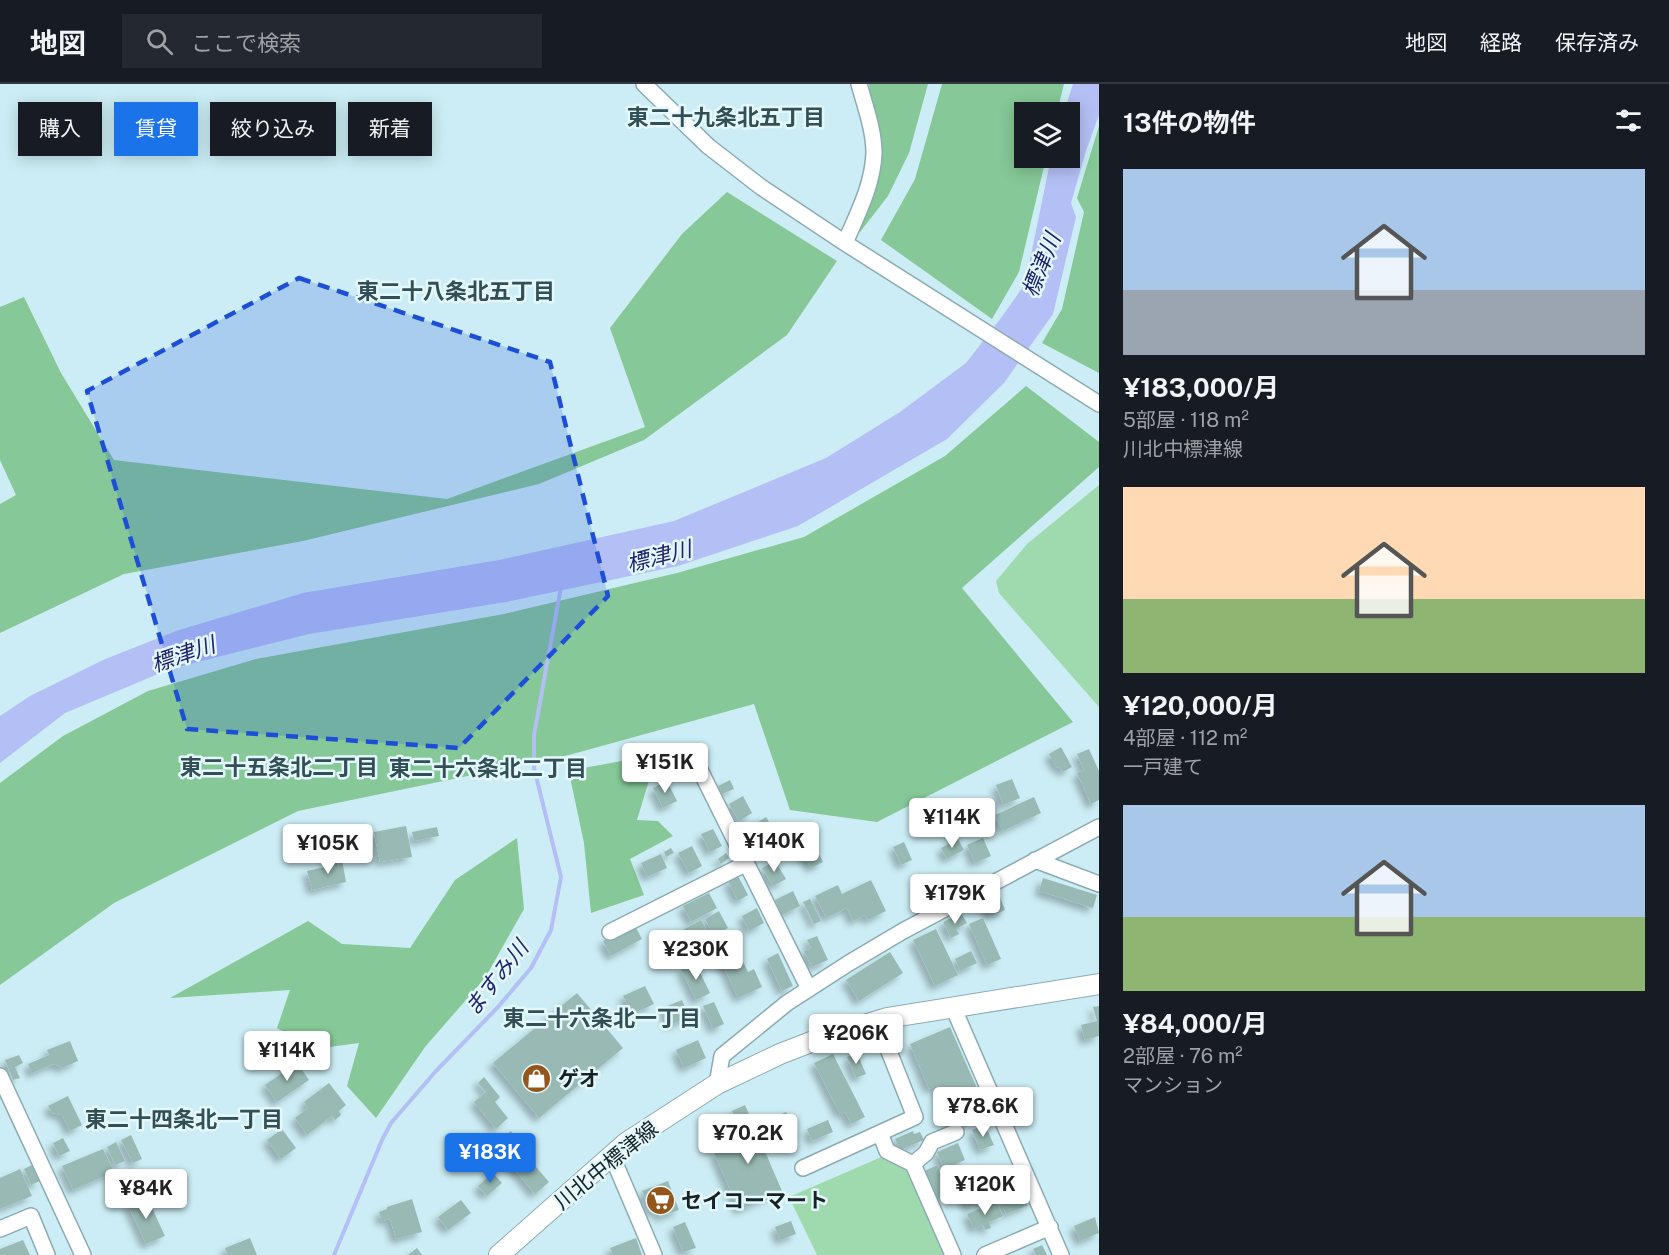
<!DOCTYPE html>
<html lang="ja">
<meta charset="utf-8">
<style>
body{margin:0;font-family:"Public Sans","Noto Sans JP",sans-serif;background:#242831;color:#f1f3f6;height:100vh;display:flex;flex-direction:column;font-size:22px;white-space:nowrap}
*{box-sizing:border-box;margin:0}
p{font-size:20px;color:#9ea1a6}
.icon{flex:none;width:33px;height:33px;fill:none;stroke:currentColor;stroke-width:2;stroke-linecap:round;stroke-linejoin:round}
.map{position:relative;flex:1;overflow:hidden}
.drawer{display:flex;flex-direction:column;background:#171b24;width:570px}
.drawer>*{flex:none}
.top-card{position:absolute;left:18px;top:18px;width:570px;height:54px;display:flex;gap:12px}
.controls{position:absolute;left:1014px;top:18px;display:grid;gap:12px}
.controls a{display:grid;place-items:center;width:66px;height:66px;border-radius:0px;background:#171b24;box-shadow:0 3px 15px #0003;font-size:30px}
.price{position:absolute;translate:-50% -51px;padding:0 14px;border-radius:6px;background:#fff;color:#222;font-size:20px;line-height:39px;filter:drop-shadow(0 2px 3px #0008)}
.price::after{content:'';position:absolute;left:50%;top:36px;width:18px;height:14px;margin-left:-9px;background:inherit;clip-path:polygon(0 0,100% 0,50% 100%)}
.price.current{background:#1a73e8;color:#fff}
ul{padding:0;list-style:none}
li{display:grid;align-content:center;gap:12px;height:318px;padding:0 24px}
li span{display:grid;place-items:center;height:186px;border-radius:0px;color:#555}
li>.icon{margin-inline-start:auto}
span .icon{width:108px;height:108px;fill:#fffc;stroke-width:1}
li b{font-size:26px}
h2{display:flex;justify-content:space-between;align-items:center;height:72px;padding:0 24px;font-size:26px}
.pill{padding:0 21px;border-radius:0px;background:#171b24;box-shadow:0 3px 15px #0003;font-size:21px;line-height:54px}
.pill.current{background:#1a73e8;color:#fff}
header{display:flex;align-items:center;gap:36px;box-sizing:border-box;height:84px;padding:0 30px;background:#171b24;border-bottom:2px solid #363941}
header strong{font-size:28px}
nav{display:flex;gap:33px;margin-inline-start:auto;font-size:21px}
.search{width:420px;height:54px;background:#242831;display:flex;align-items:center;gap:15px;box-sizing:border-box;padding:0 21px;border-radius:0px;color:#9ea1a6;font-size:22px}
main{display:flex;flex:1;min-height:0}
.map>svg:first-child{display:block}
.green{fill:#9edaad}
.forest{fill:#86c897}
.water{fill:#b4bff5}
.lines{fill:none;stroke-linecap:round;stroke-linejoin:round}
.stream{stroke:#b4bff5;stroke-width:4}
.building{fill:#99bab4;filter:url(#shadow)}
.minor-casing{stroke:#8babb3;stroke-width:18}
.major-casing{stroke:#8babb3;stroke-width:22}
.minor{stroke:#fff;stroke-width:15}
.major{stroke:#fff;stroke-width:20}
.marked{fill:#1d4ed8;fill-opacity:0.2;stroke:#1d4ed8;stroke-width:4.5;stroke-dasharray:12 8;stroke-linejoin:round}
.labels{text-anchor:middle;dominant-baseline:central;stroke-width:5;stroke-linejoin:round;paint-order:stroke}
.poi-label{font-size:21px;font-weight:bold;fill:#162225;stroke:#e4f8fc;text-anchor:start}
.street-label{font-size:21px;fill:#162225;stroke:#e4f8fc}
.neighbourhood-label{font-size:22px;font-weight:bold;fill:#314f55;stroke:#e4f8fc}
.water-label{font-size:22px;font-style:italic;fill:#20216c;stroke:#e4f8fc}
</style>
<header>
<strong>地図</strong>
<div class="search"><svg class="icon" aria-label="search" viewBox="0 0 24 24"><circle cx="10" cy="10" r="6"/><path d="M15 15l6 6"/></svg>ここで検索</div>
<nav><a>地図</a><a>経路</a><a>保存済み</a></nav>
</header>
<main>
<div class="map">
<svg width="1099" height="1171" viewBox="0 0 1099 1171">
<defs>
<filter id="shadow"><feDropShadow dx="-5" dy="5" stdDeviation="3" flood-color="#0004"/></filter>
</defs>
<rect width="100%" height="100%" fill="#ccedf5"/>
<path class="green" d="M1099 401V623L999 509 996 497 1027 460Z
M886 1071 908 1083 947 1171H817L789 1113Z"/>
<path class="forest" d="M869 0H928L909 69 888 112 860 148 855 144 876 40Z
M942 0H1064L1057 28H1024V74H1046L1019 188 992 235 881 156 915 95Z
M1099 42V289L1042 259 1062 225 1084 128 1077 114Z
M727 108 837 177 787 251 644 356 539 400 303 457 124 490 0 549V420L16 411 0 376V223L24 213 61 289 114 376 447 415 645 343 610 244 682 150Z
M1026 302 1099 358V383L962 504 1073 638 877 738 790 726 754 620 569 671 298 727 114 819 0 901V699L63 652 148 607 256 575 504 530 677 489 804 453 945 372Z
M644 673 654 680 637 736 658 737 673 752 630 775 644 811 591 829 584 759 570 693 578 685Z
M517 754 524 825 485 894 425 963 376 1034 347 1002 359 959 314 965 277 944 290 906 170 914 308 837 342 860 410 864 455 796Z"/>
<path class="water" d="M1073 0H1099V31L1086 67 1071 119 1076 133 1053 230 1004 299 947 355 798 442 678 482 506 518 309 550 170 585 65 629 0 679V632L30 612 103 576 176 547 303 509 499 476 674 437 826 374 900 328 966 279 1001 234 1025 200 1051 74H1070V28H1064Z"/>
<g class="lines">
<path class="stream" d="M334 1171 382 1056 391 1039 436 987 498 923 531 884 551 846 561 793 534 684V651L561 503"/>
</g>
<path class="building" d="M1061 663 1072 683 1063 688 1059 682 1057 684 1049 670Z
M1089 665 1099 687V716L1091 720 1077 689 1084 686 1077 670Z
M1012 695 1020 714 1003 721 996 701Z
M730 696 734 705 722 710 718 702Z
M667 697 677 717 663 724 653 704Z
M743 712 752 729 739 737 729 720Z
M1034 713 1041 729 1003 747 995 731Z
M766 733 776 750 767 755 766 752 762 754 755 740Z
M406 742 412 773 380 778 374 748Z
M437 743 439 752 414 757 412 748Z
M713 745 722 762 710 768 701 750Z
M983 754 991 772 975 779 967 761Z
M363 755 364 765 352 767 351 757Z
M958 755 964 766 947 775 941 764Z
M904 758 912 776 901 781 893 763Z
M692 762 702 782 689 789 678 769Z
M815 762 823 778 811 784 802 768Z
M671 764 674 769 666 773 664 768Z
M726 769 729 774 721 780 718 775Z
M341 770 346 798 312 806 307 787 334 781 332 772Z
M661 770 667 784 647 793 641 779Z
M775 777 786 795 773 802 762 784Z
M738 792 748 811 738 817 728 797Z
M1043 794 1097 811 1093 824 1039 807Z
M871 796 886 827 868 836 865 831 853 837 847 824 826 834 815 812 838 801 842 810Z
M793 807 800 822 782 831 775 816Z
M709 809 717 824 691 838 683 822Z
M999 811 1005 826 990 833 983 818Z
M810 815 821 837 814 840 803 818Z
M757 824 764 839 749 847 742 832Z
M719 827 728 844 714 851 705 835Z
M961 829 967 839 956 845 959 850 951 854 943 838Z
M983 834 1001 875 987 881 969 840Z
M701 836 706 845 686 856 681 847Z
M634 840 642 855 611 872 603 857Z
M936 845 958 891 935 902 913 856Z
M728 847 748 888 754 885 762 903 738 914 711 855Z
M817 852 828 876 812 883 804 867 811 864 807 856Z
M971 867 977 879 960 887 955 875Z
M890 868 903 889 859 917 846 896Z
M778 869 793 902 782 907 767 875Z
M695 878 710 909 696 916 681 885Z
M645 902 654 920 632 930 623 912Z
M577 909 623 964 539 1034 493 979Z
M682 916 689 933 670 941 663 924Z
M714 918 724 940 713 945 703 922Z
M1099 922V952L1085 956 1081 941 1097 937 1093 923Z
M950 943 988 1029 954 1042 938 1002 929 1005 910 960Z
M698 956 706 974 684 984 676 966Z
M70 957 78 977 62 984 54 980 32 989 28 980 49 971 47 966Z
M857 969 866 990 856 994 847 973Z
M833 970 865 1033 851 1040 845 1028 840 1030 814 979Z
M19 971 23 979 15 983 20 994 13 996 5 976Z
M297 979 309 996 277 1018 265 1001Z
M484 993 500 1013 495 1018 508 1034 496 1045 474 1018 486 1008 478 999Z
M329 999 346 1021 339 1027 341 1031 335 1036 332 1032 307 1051 295 1034 308 1024 304 1018Z
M68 1012 82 1041 70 1047 62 1031 52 1029 48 1022Z
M745 1021 782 1107 739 1126 714 1069 745 1055 732 1027Z
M786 1028 792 1041 783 1045 777 1032Z
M828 1036 833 1048 812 1057 807 1045Z
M985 1041 994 1061 980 1066 972 1046Z
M282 1045 296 1064 281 1075 267 1056Z
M511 1047 515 1053 505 1061 500 1056Z
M913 1047 914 1050 920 1048 924 1056 900 1066 895 1055Z
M131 1051 142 1075 133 1079 121 1056Z
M63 1054 70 1067 59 1072 53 1059Z
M516 1054 523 1062 510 1072 504 1064Z
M116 1058 125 1077 115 1081 107 1063Z
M958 1059 965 1076 944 1085 937 1068Z
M103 1065 114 1088 73 1106 62 1082Z
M523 1068 549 1098 535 1110 509 1079Z
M32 1081 40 1097 31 1101 24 1085Z
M937 1081 949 1110 935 1116 923 1088Z
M1011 1082 1018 1101 997 1109 990 1090Z
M20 1085 32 1112 0 1125V1094Z
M493 1089 502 1099 487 1112 478 1102Z
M987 1093 995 1112 968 1124 960 1104Z
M668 1097 679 1126 660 1133 657 1126 650 1128 642 1107Z
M1021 1106 1028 1121 1006 1130 1000 1115Z
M147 1113 165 1152 146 1160 128 1121Z
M412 1115 422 1148 396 1155 390 1135 382 1137 379 1128 387 1125V1123Z
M461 1116 471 1129 448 1146 438 1133Z
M996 1117 1003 1132 989 1138 991 1144 985 1146 983 1141 974 1145 967 1130Z
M1095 1133 1099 1149 1080 1157 1074 1142Z
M791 1137 796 1150 780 1156 775 1143Z
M685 1138 696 1164 683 1168 673 1143Z
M250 1154 257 1171H228L225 1164Z
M636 1154 642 1171H613L610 1164Z
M23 1156 30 1171H0V1165Z
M1042 1161 1047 1171H1036L1033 1165Z
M417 1164 422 1171H408Z"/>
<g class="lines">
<defs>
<path id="minor" d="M644 0 708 62 761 103 845 159 1099 320
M845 159C857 131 873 101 874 69 874 46 865 22 859 0
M700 686 809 905
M1035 776 1099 800
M610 848 745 780
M953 923 1061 1171
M0 992 83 1171
M717 1000 722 972 787 919 849 879 903 847 1099 743
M880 1049 887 1067 913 1080 953 1171
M612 1072 654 1171
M913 1080 926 1069 932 1058 956 1048
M803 1084 915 1033 877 937
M0 1145 31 1132 47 1171
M985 1171 1050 1143"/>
<path id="major" d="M499 1171 626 1059 717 1000 780 970 816 956 887 934 1099 900"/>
</defs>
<use href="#minor" class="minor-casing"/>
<use href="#major" class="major-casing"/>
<use href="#minor" class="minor"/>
<use href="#major" class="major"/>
</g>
<path class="marked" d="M299 194 550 278 608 512 459 664 187 645 87 307Z"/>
<defs>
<symbol id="shop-disc" viewBox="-11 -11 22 22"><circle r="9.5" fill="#94561b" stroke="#e4f8fc"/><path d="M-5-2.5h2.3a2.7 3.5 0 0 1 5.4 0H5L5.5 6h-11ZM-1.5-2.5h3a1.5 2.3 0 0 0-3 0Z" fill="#fff"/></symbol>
<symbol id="supermarket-disc" viewBox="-11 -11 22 22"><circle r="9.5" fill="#94561b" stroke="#e4f8fc"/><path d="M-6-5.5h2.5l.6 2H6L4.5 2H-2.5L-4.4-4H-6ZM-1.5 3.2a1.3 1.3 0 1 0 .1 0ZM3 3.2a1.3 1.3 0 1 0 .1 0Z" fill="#fff"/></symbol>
</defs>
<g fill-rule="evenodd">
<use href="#shop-disc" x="520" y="978" width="33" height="33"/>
<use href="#supermarket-disc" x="644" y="1100" width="33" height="33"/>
</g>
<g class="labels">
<g class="poi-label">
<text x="558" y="994">ゲオ</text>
<text x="681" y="1116">セイコーマート</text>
</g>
<g class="street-label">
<text transform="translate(606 1081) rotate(-39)">川北中標津線</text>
</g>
<g class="neighbourhood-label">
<text x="726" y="33">東二十九条北五丁目</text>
<text x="456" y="207">東二十八条北五丁目</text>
<text x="279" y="683">東二十五条北二丁目</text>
<text x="488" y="684">東二十六条北二丁目</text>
<text x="602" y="934">東二十六条北一丁目</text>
<text x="184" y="1035">東二十四条北一丁目</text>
</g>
<g class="water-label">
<text transform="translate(1041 181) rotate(-68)">標津川</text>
<text transform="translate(659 472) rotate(-14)">標津川</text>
<text transform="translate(183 570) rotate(-19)">標津川</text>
<text transform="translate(496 894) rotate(-52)">ますみ川</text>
</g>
</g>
</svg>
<div class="controls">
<a><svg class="icon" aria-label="layers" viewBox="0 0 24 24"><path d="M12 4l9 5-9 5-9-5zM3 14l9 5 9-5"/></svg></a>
</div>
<b class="price" style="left:665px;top:710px">¥151K</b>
<b class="price" style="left:952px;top:765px">¥114K</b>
<b class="price" style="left:774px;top:789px">¥140K</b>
<b class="price" style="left:328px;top:791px">¥105K</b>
<b class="price" style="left:955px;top:841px">¥179K</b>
<b class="price" style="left:696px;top:897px">¥230K</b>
<b class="price" style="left:856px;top:981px">¥206K</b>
<b class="price" style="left:287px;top:998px">¥114K</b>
<b class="price" style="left:983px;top:1054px">¥78.6K</b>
<b class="price" style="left:748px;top:1081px">¥70.2K</b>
<b class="price current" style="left:490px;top:1100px">¥183K</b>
<b class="price" style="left:985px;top:1132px">¥120K</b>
<b class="price" style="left:146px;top:1136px">¥84K</b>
<div class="top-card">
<a class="pill">購入</a>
<a class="pill current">賃貸</a>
<a class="pill">絞り込み</a>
<a class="pill">新着</a>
</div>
</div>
<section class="drawer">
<h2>13件の物件<svg class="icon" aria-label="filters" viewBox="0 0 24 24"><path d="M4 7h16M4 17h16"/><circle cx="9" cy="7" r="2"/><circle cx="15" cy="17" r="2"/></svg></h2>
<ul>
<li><span style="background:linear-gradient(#a9c7e8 65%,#9aa5b1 0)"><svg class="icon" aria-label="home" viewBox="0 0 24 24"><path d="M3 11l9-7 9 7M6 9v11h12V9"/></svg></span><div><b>¥183,000/月</b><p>5部屋 · 118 m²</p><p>川北中標津線</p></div></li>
<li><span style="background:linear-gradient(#ffd9b3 60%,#8fb573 0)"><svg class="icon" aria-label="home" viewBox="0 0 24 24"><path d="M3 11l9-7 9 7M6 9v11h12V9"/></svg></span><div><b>¥120,000/月</b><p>4部屋 · 112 m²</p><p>一戸建て</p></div></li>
<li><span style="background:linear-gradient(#a9c7e8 60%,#8fb573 0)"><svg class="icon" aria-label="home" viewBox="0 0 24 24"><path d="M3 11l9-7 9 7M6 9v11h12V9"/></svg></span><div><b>¥84,000/月</b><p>2部屋 · 76 m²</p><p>マンション</p></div></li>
</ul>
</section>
</main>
